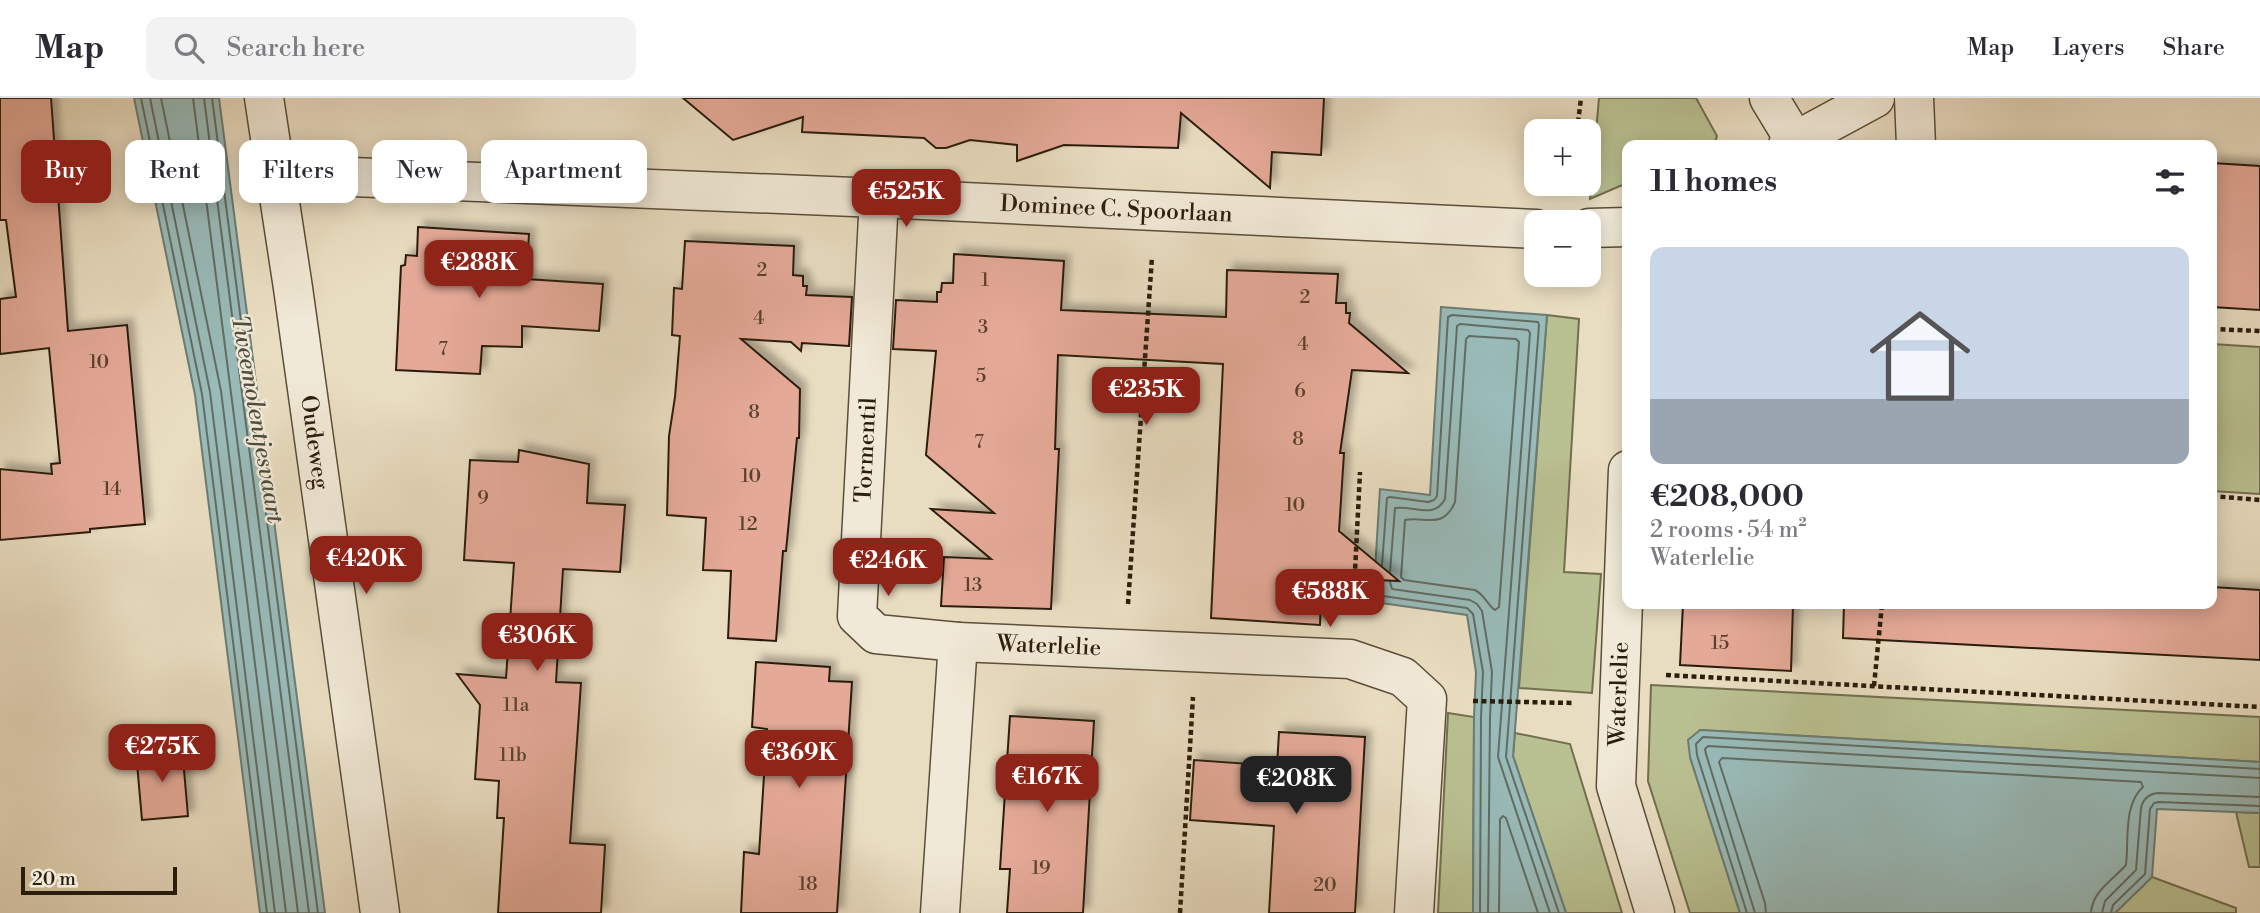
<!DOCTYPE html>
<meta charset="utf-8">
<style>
body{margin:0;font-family:"Libre Bodoni",serif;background:#f2f2f3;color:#2b2b33;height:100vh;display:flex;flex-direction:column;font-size:26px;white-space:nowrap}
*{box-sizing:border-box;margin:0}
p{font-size:23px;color:#7c7c81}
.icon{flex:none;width:38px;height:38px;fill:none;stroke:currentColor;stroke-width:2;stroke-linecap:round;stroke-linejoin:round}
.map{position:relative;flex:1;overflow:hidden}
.sheet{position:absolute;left:1622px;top:42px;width:595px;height:469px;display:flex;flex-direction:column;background:#fff;border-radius:14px;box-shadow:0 4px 18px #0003}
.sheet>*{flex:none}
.hud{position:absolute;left:21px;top:42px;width:665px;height:63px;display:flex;gap:14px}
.fabs{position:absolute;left:1524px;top:21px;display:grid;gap:14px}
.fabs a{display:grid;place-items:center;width:77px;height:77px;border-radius:14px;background:#fff;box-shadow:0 4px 18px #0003;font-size:35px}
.scale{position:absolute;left:21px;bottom:18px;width:156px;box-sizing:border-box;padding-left:7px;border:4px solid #2c1e0c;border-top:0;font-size:19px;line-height:24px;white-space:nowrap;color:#2c1e0c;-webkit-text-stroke:5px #f1e9d7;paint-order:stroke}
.price{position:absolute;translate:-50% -60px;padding:0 16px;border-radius:14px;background:#8f2418;color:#fff;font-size:23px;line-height:46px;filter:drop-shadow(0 2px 4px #0008)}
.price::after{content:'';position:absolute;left:50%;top:42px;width:21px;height:16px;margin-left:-10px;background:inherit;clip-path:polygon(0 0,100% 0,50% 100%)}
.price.active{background:#222;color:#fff}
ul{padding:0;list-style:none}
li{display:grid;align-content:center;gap:14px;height:371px;padding:0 28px}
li+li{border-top:2px solid #e1e1e2}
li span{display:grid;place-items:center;height:217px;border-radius:14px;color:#555}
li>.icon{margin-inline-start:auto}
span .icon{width:126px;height:126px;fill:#fffc;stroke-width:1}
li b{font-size:30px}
h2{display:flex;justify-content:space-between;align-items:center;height:84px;padding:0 28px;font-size:30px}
.chip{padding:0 24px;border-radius:14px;background:#fff;box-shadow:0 4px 18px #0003;font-size:24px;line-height:63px}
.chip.active{background:#8f2418;color:#fff}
header{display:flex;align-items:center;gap:42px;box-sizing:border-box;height:98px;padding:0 35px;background:#fff;border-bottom:2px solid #e1e1e2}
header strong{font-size:33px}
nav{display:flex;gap:38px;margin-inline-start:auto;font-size:24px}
.search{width:490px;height:63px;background:#f2f2f3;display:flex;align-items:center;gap:18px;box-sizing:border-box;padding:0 24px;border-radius:14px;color:#7c7c81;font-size:26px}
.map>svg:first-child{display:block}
.green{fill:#b9c091;stroke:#726f4e;stroke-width:2}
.water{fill:#99bbb9;stroke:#6d7c74;stroke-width:2}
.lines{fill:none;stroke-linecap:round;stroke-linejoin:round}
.shore{stroke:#626c62;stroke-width:2}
.building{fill:#e4a997;stroke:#2c1e0c;stroke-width:2;filter:url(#shadow)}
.minor-casing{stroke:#5b4e39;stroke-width:41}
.path{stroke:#2c1e0c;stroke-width:4.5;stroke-dasharray:5 3.5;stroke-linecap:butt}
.minor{stroke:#f1e9d7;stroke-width:38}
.labels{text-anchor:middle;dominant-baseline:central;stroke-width:5;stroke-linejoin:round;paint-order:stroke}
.number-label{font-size:19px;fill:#5a412f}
.street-label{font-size:23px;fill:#2c1e0c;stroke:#f1e9d7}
.water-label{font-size:24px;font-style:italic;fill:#4d4d40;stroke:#f1e9d7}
</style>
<header>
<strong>Map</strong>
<div class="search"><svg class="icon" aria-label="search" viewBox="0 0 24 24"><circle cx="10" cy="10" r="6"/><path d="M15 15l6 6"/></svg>Search here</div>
<nav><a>Map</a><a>Layers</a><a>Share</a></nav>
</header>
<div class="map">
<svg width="2260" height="815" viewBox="0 0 2260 815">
<defs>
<filter id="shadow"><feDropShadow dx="6" dy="-6" stdDeviation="3.5" flood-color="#0004"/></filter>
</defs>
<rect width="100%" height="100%" fill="#e9ddc1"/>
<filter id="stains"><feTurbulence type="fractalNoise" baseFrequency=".00286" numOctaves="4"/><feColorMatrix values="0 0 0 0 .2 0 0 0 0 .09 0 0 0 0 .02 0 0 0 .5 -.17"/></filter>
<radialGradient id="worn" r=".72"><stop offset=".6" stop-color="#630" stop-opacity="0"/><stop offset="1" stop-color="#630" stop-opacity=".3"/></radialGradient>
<path class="green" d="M1599 0H1696L1717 38 1714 47H1628L1627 85 1590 101Z
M1547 217 1579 221 1564 474 1601 476 1592 595 1519 590Z
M2212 246 2260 249V396L2212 393Z
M1651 587 2260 619V664L1700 632 1690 659 1740 815H1690L1648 683Z
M1448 615 1474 619 1473 815H1438Z
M1515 635 1570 646 1622 815H1566L1513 658Z
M2236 714 2260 715V769H2249Z
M2152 779 2236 810V815H2115Z"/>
<path class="water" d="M134 0H219L325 815H260L195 297Z
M1441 209 1547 217 1513 658 1566 815H1473L1474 619 1476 574 1467 517 1373 504 1380 391 1430 397Z
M1700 632 2260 664V715L2157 711 2152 779 2115 815H1740L1690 659 1688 642Z"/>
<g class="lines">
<path class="shore" d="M141 0 202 296 267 815
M150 0 210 294 275 815
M161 0 221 293 286 815
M193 0 298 815
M204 0 309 815
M212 0 318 815
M1469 238 1516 241 1519 244 1499 509 1495 512C1488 508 1486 498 1475 492L1404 482 1401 479 1405 422C1426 418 1443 432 1455 404L1466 241Z
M1382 467 1387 400 1390 399 1428 404 1434 402 1437 398 1448 219 1452 217 1538 224 1539 227 1506 659 1559 815
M1390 474 1395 410C1413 407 1434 422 1445 401L1457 228 1460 226 1528 232 1530 235 1498 659 1550 815
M1381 484 1380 495 1383 498 1467 510 1473 516 1483 574 1481 619 1480 815
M1390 484 1392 491 1470 502 1477 506 1482 513 1492 574 1490 619 1488 815
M1499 815 1500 721 1503 718 1506 720 1538 815
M1747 815 1697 657 1696 646 1703 639 2260 671
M1755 815 1706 656 1705 651 1708 648 2260 680
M1766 815 1765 805 1719 664 1722 660 2141 684 2143 689C2123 707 2129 742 2126 767 2113 782 2092 793 2091 815
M2102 815 2105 803 2136 772 2141 710C2143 701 2149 696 2158 695L2260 699
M2111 815 2113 807 2145 776 2150 711 2154 705 2159 704 2260 708"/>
</g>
<path class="building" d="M0 0H51L68 233 127 227 145 426 90 431V434L0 442V371L52 376 51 366 60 365 49 250 0 256V201L16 199 6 122H0Z
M683 0H1324L1321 57 1272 54 1270 90 1181 15 1178 50 1064 47 1017 63V47L970 42 946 50H936L924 40 802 34 803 19 733 42Z
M2212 65 2260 68V212L2212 209Z
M418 129 529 136 526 181 603 186 599 233 522 228V249L482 248 480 276 396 272 401 168 405 167 406 157 417 158Z
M685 143 794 148 793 177 803 178V188H807L806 197 852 199 849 248 802 245 801 253 791 244 741 241 800 291 799 340H797L786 453H783L776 543 728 540 731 473 703 472 706 420 667 417 669 338 675 299 680 238 672 237 674 190 682 191Z
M954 156 1064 163 1061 212 1226 219 1227 172 1338 176 1336 205H1346V215H1350L1349 225 1408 275 1352 272 1340 355H1344L1339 433 1399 483 1337 480 1336 489H1332V499H1321L1320 527 1211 520 1223 266 1058 257 1055 351H1059L1051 511 941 508 944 459 991 461 931 411 994 415 926 357 936 253 893 251 896 202 937 204V194H941L942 185H953Z
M519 352 589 366 587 405 625 407 620 474 563 471 556 584 581 585 570 745 605 747 601 815H498L504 720H497L499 683 475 681 480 607 457 576 506 580 514 465 464 462 470 362 518 364Z
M2212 489 2260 492V562L1843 540 1844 506H2212Z
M1683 506H1793L1791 573 1680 567Z
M756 564 830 569 829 583 852 584 837 815H741L744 754 759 756 767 631 752 629Z
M1010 618 1094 623 1083 815H1007L1010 771H1000Z
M1279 634 1365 639 1355 815H1269L1274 728 1190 722 1194 662 1277 668Z
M182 649 188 718 142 722 136 654Z"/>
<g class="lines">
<defs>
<g id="minor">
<path id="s1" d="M264 0 293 190 380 815"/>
<path d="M1769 0 1795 43"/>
<path d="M1914 0 1916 47"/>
<path d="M1788 47 1875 0"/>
<path id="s2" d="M277 76 879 100 1536 131"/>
<path d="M879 100 857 518 876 536 958 544 940 815"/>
<path d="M1589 130 1628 129"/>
<path d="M1628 372 1616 688 1655 815"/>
<path id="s3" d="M958 544 1350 561 1403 579 1427 601 1414 815"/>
</g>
</defs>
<use href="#minor" class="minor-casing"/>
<path class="path" d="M1577 33 1581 0
M2212 231 2260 233
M2212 398 2260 402
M1128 506 1152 159
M1353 513 1360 374
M1666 577 2260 609
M1874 588 1882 506
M1473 603 1573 605
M1180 815 1193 599"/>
<use href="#minor" class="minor"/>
</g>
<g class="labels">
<g class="number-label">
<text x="762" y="172">2</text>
<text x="985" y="182">1</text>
<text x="1305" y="199">2</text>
<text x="759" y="220">4</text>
<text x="983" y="229">3</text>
<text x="1303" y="246">4</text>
<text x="443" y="251">7</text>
<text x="99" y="264">10</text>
<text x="981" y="278">5</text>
<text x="1300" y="293">6</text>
<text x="754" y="314">8</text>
<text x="1298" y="341">8</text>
<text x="979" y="344">7</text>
<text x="751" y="378">10</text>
<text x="112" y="391">14</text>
<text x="483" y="400">9</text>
<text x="1295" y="407">10</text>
<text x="748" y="426">12</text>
<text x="973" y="487">13</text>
<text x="1720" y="545">15</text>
<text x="516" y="607">11a</text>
<text x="513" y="657">11b</text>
<text x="1041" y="770">19</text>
<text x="808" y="786">18</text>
<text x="1325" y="787">20</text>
</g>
<g class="street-label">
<text stroke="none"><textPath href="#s2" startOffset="840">Dominee C. Spoorlaan</textPath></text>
<text stroke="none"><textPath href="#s1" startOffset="348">Oudeweg</textPath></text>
<text transform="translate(866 352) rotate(-87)">Tormentil</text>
<text stroke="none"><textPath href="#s3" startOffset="91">Waterlelie</textPath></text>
<text transform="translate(1619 596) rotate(-88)">Waterlelie</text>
</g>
<g class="water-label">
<text transform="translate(257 321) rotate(80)">Tweemolentjesvaart</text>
</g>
</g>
<rect width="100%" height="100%" filter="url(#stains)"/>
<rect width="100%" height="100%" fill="url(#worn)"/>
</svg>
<div class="fabs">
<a>+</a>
<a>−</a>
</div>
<div class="scale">20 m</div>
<b class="price" style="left:906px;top:131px">€525K</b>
<b class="price" style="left:479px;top:202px">€288K</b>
<b class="price" style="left:1146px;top:329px">€235K</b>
<b class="price" style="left:366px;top:498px">€420K</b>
<b class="price" style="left:888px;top:500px">€246K</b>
<b class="price" style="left:1330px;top:531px">€588K</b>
<b class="price" style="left:537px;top:575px">€306K</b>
<b class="price" style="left:162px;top:686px">€275K</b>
<b class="price" style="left:799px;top:692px">€369K</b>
<b class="price" style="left:1047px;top:716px">€167K</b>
<b class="price active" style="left:1296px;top:718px">€208K</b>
<div class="hud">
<a class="chip active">Buy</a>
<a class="chip">Rent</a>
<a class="chip">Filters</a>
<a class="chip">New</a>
<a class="chip">Apartment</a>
</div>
<section class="sheet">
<h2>11 homes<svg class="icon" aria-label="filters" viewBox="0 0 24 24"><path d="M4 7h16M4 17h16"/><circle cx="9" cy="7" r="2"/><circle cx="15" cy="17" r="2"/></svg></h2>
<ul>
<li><span style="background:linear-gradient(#c9d6e8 70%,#9aa5b1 0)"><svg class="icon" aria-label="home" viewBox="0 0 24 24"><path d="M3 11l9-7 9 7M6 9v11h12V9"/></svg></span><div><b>€208,000</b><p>2 rooms · 54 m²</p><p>Waterlelie</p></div></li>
</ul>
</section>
</div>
